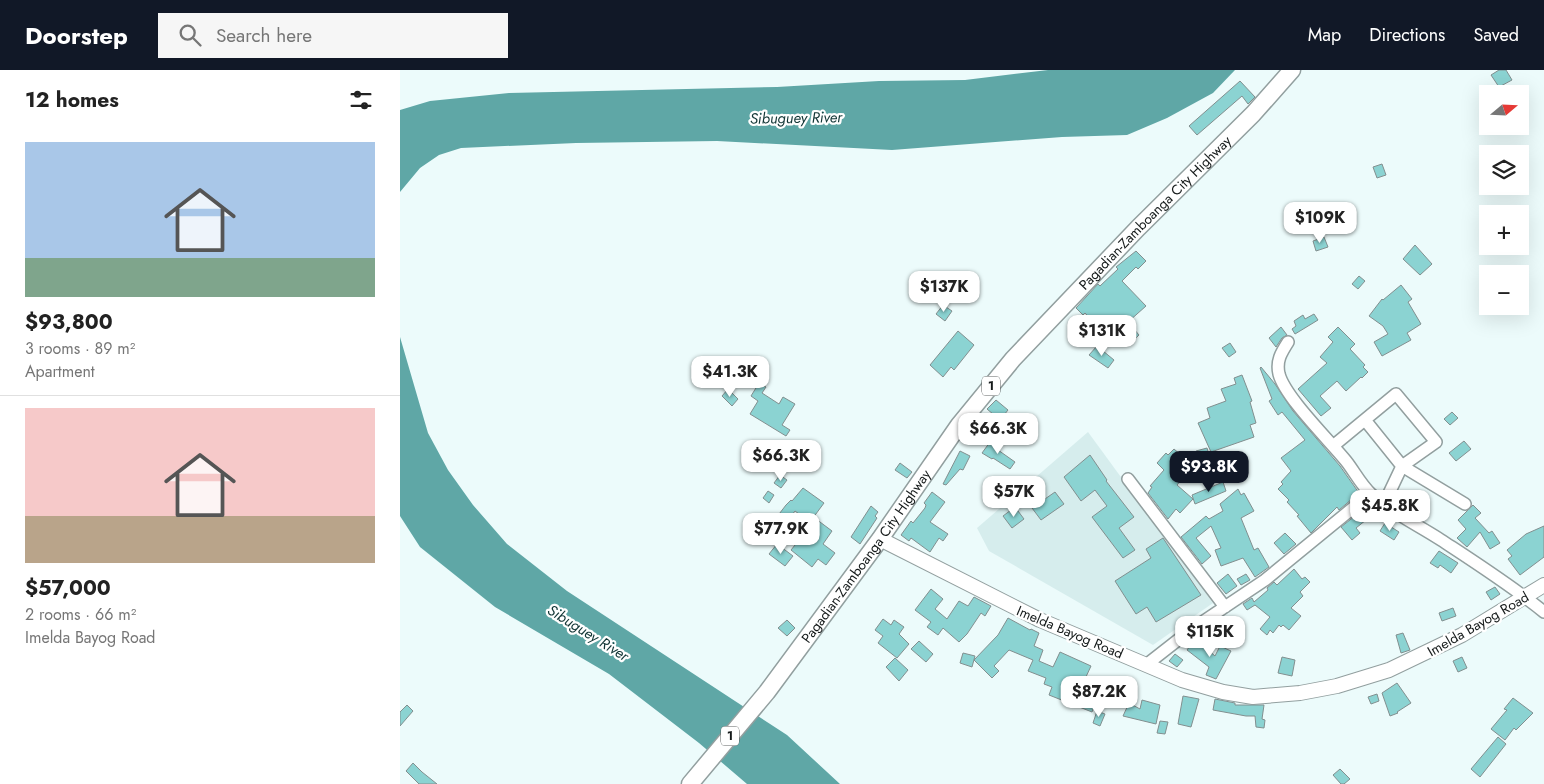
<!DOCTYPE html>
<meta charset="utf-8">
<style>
body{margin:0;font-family:Jost,sans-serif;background:#f6f6f6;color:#222;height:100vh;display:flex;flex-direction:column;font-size:19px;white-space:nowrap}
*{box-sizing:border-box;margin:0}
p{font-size:16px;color:#767676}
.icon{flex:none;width:28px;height:28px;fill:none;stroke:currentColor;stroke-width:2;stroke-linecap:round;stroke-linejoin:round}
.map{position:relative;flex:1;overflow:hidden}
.side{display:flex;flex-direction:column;background:#fff;width:400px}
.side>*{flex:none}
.needle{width:32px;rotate:71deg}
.fabs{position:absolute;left:1079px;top:15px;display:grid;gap:10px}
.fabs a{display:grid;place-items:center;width:50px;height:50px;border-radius:0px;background:#fff;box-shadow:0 5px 20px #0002;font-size:25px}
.price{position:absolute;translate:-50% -42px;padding:0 11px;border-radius:10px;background:#fff;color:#222;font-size:16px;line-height:32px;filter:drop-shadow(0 1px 2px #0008)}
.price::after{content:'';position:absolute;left:50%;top:30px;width:15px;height:11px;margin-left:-8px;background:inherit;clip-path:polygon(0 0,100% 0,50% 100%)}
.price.active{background:#111827;color:#fff}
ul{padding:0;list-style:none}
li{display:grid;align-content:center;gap:10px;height:265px;padding:0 25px}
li+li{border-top:1px solid #e0e0e0}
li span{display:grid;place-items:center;height:155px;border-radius:0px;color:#555}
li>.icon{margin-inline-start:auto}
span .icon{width:90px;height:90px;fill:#fffc;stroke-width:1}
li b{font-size:21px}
h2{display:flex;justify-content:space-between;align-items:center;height:60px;padding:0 25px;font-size:21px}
header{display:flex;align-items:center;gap:30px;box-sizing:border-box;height:70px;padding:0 25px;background:#111827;color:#fff}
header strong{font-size:24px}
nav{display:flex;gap:28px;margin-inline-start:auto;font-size:18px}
.search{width:350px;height:45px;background:#f6f6f6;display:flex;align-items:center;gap:12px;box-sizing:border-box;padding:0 18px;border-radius:0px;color:#767676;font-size:19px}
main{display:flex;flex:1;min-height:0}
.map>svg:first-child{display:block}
.built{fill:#d6eded}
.water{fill:#5fa7a6}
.building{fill:#8bd3d2;stroke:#828f8f}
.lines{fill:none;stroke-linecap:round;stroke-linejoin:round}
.minor-casing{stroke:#929f9f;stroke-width:14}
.major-casing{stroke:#929f9f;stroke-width:16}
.highway-casing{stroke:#929f9f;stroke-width:19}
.minor{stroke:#fff;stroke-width:11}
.major{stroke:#fff;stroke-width:14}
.highway{stroke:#fff;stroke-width:16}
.labels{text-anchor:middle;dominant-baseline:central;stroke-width:4.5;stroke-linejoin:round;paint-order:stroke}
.shield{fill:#fff;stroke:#5b5f5f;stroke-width:1}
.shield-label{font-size:12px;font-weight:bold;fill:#151a1a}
.street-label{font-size:14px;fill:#151a1a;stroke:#fff}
.water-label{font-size:15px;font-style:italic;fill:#113535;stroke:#fff}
</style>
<header>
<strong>Doorstep</strong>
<div class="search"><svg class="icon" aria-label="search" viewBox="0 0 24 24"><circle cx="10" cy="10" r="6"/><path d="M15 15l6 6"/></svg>Search here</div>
<nav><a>Map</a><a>Directions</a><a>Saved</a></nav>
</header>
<main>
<section class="side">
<h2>12 homes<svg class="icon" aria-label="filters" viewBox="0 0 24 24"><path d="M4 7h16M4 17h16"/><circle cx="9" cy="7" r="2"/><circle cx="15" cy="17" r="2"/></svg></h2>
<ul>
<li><span style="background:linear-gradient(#a9c7e8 75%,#7fa58c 0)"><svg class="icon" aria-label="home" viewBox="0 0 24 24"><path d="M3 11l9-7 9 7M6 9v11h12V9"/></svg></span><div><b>$93,800</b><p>3 rooms · 89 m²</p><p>Apartment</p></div></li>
<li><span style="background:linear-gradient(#f6c9c9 70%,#b9a48a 0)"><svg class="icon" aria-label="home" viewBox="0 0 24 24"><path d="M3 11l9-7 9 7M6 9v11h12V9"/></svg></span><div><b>$57,000</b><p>2 rooms · 66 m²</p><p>Imelda Bayog Road</p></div></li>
</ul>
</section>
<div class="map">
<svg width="1144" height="714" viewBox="0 0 1144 714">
<rect width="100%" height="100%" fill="#ecfbfb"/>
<path class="built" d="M688 362 813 533 753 575 589 481 577 458Z"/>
<path class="water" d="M648 0H835L813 23 767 48 727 65 662 67 492 80 317 71 176 73 61 78 39 85 20 98 0 122V40L30 31 109 23 377 17 479 11 565 10Z
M0 267 28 363 48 400 73 435 107 474 167 521 387 665 440 714H347L299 673 209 604 95 537 20 477 0 446Z"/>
<path class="building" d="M1099 0H1106L1112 10 1099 17 1091 5Z
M840 11 855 27 848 34 842 26 797 65 789 56Z
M982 94 986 105 977 108 973 97Z
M924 167 928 177 916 181 913 171Z
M1015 175 1032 194 1020 205 1003 189Z
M736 181 746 191 738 199 736 197 722 211 746 236 728 252 739 265 730 274 718 261 711 268 697 253 696 255 685 243 683 245 676 238 698 214 700 216 718 199 716 197Z
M959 206 965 211 958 219 952 214Z
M1001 215 1012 229 1008 232 1021 254 1007 263 1011 270 982 286 974 272 988 264 983 256 969 246 982 229 983 230Z
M543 235 552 241 545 251 536 244Z
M914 244 918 250 895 264 892 259 896 256 894 251 903 245 905 249Z
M881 257 887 265 882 268 876 277 869 268Z
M938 257 955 274 950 279 965 295 963 297 968 302 962 308 961 307 946 321 937 311 920 326 931 338 921 346 898 319 927 293 920 287 933 272 928 267Z
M558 261 574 275 554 300 551 297 543 307 530 295Z
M830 273 836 282 829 287 822 278Z
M697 276 714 290 708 298 689 285Z
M861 297 875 314 893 341 940 396 959 423 939 440 937 437 911 463 897 446 899 445 887 432 889 430 878 419 883 414 881 412 891 401 881 388 905 370 882 342 878 345 869 331 872 329 860 298Z
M842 305 852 331 850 332 856 353 850 355 854 367 811 382 798 353 810 348 807 338 826 331 821 319 836 314 834 308Z
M359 313 366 317 362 323 379 334 383 327 395 334 382 355 390 360 386 366 350 344 358 331 351 326Z
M328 319 338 329 332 336 322 326Z
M596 330 608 340 600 350 587 339Z
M1052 342 1058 348 1050 355 1044 349Z
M1064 371 1071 379 1056 391 1049 383Z
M590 372 600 378 598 380 615 392 610 399 593 388 592 389 582 383Z
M807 378 810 388 800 392 796 381Z
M774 379 781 385 778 388 790 399 777 415 793 429 780 443 776 439 768 449 748 423 752 417 750 416 764 400 757 393 766 383 768 385Z
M354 380 362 387 356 394 348 388Z
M560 381 570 386 563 400 560 399 546 415 543 414Z
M383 385 392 392 383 404 374 397Z
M690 385 707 410 706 411 734 447 719 458 735 480 723 488 692 447 707 436 695 420 681 431 664 407Z
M500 393 512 402 507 408 495 400Z
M380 405 387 410 381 418 374 413Z
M823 412 826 421 795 434 792 425Z
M403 418 424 433 410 452 395 441 382 458 373 452 386 435 391 430 392 431Z
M838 419 841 425 844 423 854 441 841 448 854 480 858 478 869 497 855 507 843 488 821 496 815 480 821 478 811 456 796 468 811 486 802 494 781 467 806 446 809 449 823 441 820 434Z
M368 421 374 425 369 433 363 428Z
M532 422 545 432 530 452 548 464 543 471 539 468 530 482 511 468 509 471 501 465 511 451 513 453 525 438 526 435 524 433Z
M655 422 664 434 641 450 632 438Z
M969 435 976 442 956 458 960 463 952 470 941 457Z
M1073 435 1081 443 1075 448 1089 463 1092 461 1100 473 1090 479 1080 462 1067 477 1057 468 1066 459 1058 450Z
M471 436 478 442 475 446 477 448 460 474 451 467Z
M615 437 624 449 612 458 603 446Z
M416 449 432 461 423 474 435 483 426 495 418 489 412 497 391 480Z
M985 453 999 462 994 470 980 461Z
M1144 456V487L1120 505 1108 489 1112 486 1107 480 1126 464Z
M885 463 896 474 884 484 874 473Z
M763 468 801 525 756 552 747 537 736 544 715 511 751 488 746 479Z
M377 474 393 486 385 496 369 484Z
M1039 481 1058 493 1051 503 1040 495 1038 498 1030 493Z
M894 499 902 509 905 507 910 512 900 522 903 526 891 538 901 546 889 560 883 555 881 557 879 555 873 563 870 560 867 565 860 559 870 547 855 535 847 540 843 534 852 528 854 532 868 520 867 518 874 512 877 515Z
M828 504 837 516 826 524 817 513Z
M846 504 850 510 841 515 837 509Z
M1095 517 1100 524 1091 530 1086 522Z
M531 519 543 529 535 539 547 549 559 531 568 536 574 527 591 536 585 546 581 543 567 564 559 572 543 558 538 565 527 557 531 552 515 540Z
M1053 538 1056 546 1042 551 1039 543Z
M608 548 630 560 631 559 639 563 634 576 643 580 639 591 653 597 660 582 691 596 685 609 705 617 707 610 728 618 722 634 699 625 692 642 649 625 652 617 644 614 646 608 628 601 633 590 609 580 594 596 599 601 592 608 574 590 598 565Z
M483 549 491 555 494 550 504 557 499 564 509 574 497 588 478 573 483 566 475 560Z
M387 550 395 558 387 566 378 558Z
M1003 563 1010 580 1001 583 996 565Z
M795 569 815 586 820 576 831 581 816 609 806 605 809 597 787 580Z
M519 571 533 584 526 592 511 579Z
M563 583 575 586 572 597 560 593Z
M775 584 783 590 777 597 769 591Z
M882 587 895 590 892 606 878 603Z
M1062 587 1067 598 1058 602 1053 591Z
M495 588 508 600 499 611 486 597Z
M997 613 1011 633 997 642 998 643 990 646 982 623Z
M977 624 979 631 971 634 968 627Z
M783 626 799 629 791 657 778 654Z
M1113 628 1133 643 1116 660 1114 658 1105 670 1091 659 1107 640 1104 639Z
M815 629 835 633V635H864L862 649 865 650 864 658 856 657 855 646H846L813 640Z
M742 630 760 635 756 654 723 646 729 633 740 639Z
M7 635 13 641 0 656V642Z
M697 641 705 644 700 656 693 653Z
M760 651 768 652 765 664 757 663Z
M1098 667 1106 674 1080 707 1071 699Z
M13 693 22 702 37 714H19L6 701Z
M940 699 950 709 944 714H941L933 705Z"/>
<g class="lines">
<defs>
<path id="minor" d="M888 272C881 283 876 291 879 304 885 327 929 370 946 391 954 401 961 415 971 424 992 443 1018 455 1041 470 1076 493 1112 516 1144 542
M965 350 1002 396 1065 434
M933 376 996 324 1036 372 1002 396 984 434
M728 409 825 537
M746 595 792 559 865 510 970 424"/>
<path id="major" d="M480 469 640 550 782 610 823 622 853 627 900 623 937 616 989 600 1062 565 1144 515"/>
<g id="highway">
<path id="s1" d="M290 714 367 622 480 469 559 355 613 289 738 158 853 44 892 0"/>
</g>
</defs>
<use href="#minor" class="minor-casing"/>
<use href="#major" class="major-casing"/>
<use href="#highway" class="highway-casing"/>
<use href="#minor" class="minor"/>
<use href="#major" class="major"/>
<use href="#highway" class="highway"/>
</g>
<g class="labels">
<g class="shield">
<rect x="582" y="306.5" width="18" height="19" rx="4"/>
<rect x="321" y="656.5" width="18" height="19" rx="4"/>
</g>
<g class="shield-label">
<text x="591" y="316">1</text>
<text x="330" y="666">1</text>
</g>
<g class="street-label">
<text stroke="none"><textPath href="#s1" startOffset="738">Pagadian-Zamboanga City Highway</textPath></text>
<text stroke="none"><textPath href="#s1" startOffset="288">Pagadian-Zamboanga City Highway</textPath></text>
<text transform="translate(1078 554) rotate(-30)">Imelda Bayog Road</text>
<text transform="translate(670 562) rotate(23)">Imelda Bayog Road</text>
</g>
<g class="water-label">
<text transform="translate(396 48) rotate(-1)">Sibuguey River</text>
<text transform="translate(188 563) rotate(32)">Sibuguey River</text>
</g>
</g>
</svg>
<div class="fabs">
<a><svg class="needle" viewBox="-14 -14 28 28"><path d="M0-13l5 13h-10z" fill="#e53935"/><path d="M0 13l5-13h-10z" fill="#767676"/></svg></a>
<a><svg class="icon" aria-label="layers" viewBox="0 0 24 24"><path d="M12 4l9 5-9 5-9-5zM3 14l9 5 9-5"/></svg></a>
<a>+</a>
<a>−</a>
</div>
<b class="price" style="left:920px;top:174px">$109K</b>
<b class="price" style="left:544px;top:243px">$137K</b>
<b class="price" style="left:702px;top:287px">$131K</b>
<b class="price" style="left:330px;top:328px">$41.3K</b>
<b class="price" style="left:598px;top:385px">$66.3K</b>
<b class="price" style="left:381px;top:412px">$66.3K</b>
<b class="price active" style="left:809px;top:423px">$93.8K</b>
<b class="price" style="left:614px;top:448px">$57K</b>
<b class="price" style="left:990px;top:462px">$45.8K</b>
<b class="price" style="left:381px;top:485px">$77.9K</b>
<b class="price" style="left:810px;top:588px">$115K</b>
<b class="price" style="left:699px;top:648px">$87.2K</b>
</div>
</main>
